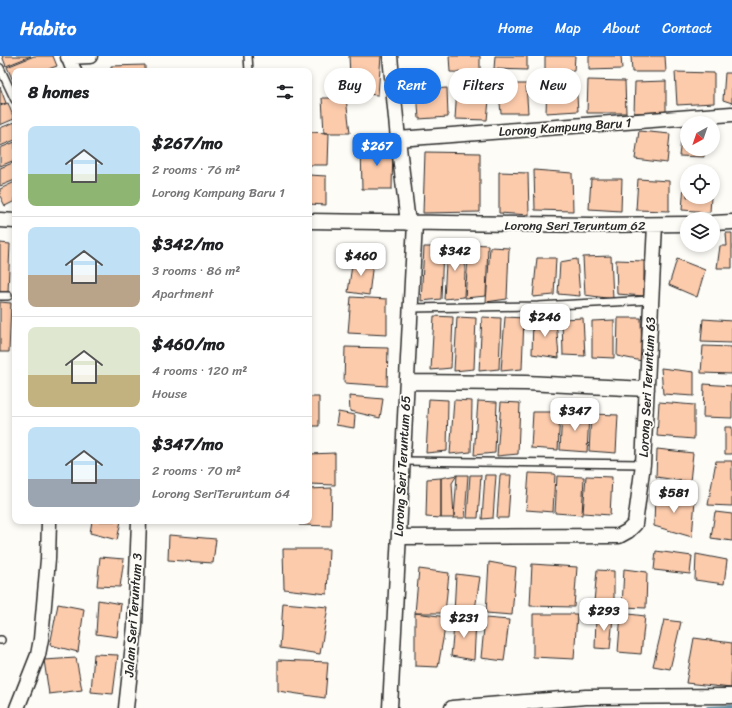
<!DOCTYPE html>
<meta charset="utf-8">
<style>
body{margin:0;font-family:Sriracha,sans-serif;background:#f6f6f6;color:#202124;height:100vh;display:flex;flex-direction:column;font-size:15px;white-space:nowrap}
*{box-sizing:border-box;margin:0}
p{font-size:13px;color:#757577}
.icon{flex:none;width:22px;height:22px;fill:none;stroke:currentColor;stroke-width:2;stroke-linecap:round;stroke-linejoin:round}
.map{position:relative;flex:1;overflow:hidden}
.details{position:absolute;left:12px;top:12px;width:300px;height:456px;display:flex;flex-direction:column;background:#fff;border-radius:8px;box-shadow:0 2px 6px #0003}
.details>*{flex:none}
.top-card{position:absolute;left:324px;top:12px;width:348px;height:36px;display:flex;gap:8px}
.needle{width:26px;rotate:220deg}
.fabs{position:absolute;left:680px;top:60px;display:grid;gap:8px}
.fabs a{display:grid;place-items:center;width:40px;height:40px;border-radius:50%;background:#fff;box-shadow:0 2px 6px #0003;font-size:20px}
.price{position:absolute;translate:-50% -34px;padding:0 9px;border-radius:8px;background:#fff;color:#222;font-size:13px;line-height:26px;filter:drop-shadow(0 1px 2px #0008)}
.price::after{content:'';position:absolute;left:50%;top:24px;width:12px;height:9px;margin-left:-6px;background:inherit;clip-path:polygon(0 0,100% 0,50% 100%)}
.price.selected{background:#1a73e8;color:#fff}
ul{padding:0;list-style:none}
li{display:flex;align-items:center;gap:12px;height:100px;padding:0 16px}
li+li{border-top:1px solid #e0e0e0}
li span{display:grid;place-items:center;flex:none;width:112px;height:80px;border-radius:8px;color:#555}
li>.icon{margin-inline-start:auto}
span .icon{width:48px;height:48px;fill:#fffc;stroke-width:1}
li b{font-size:17px}
h2{display:flex;justify-content:space-between;align-items:center;height:48px;padding:0 16px;font-size:17px}
.chip{padding:0 14px;border-radius:18px;background:#fff;box-shadow:0 2px 6px #0003;font-size:14px;line-height:36px}
.chip.selected{background:#1a73e8;color:#fff}
header{display:flex;align-items:center;gap:24px;box-sizing:border-box;height:56px;padding:0 20px;background:#1a73e8;color:#fff}
header strong{font-size:19px}
nav{display:flex;gap:22px;margin-inline-start:auto;font-size:14px}
.map>svg:first-child{display:block}
.lines{fill:none;stroke-linecap:round;stroke-linejoin:round}
.stream{stroke:#6b93a5;stroke-width:4}
.building{fill:#fccbac;stroke:#2b2b2b}
.service-casing{stroke:#2b2b2b;stroke-width:10}
.minor-casing{stroke:#2b2b2b;stroke-width:17}
.service{stroke:#fdfcf7;stroke-width:7}
.minor{stroke:#fdfcf7;stroke-width:14}
.labels{text-anchor:middle;dominant-baseline:central;stroke-width:3.5;stroke-linejoin:round;paint-order:stroke}
.street-label{font-size:13px;fill:#2b2b2b;stroke:#fdfcf7}
</style>
<header>
<strong>Habito</strong>
<nav><a>Home</a><a>Map</a><a>About</a><a>Contact</a></nav>
</header>
<div class="map">
<svg width="732" height="652" viewBox="0 0 732 652">
<rect width="100%" height="100%" fill="#fdfcf7"/>
<filter id="ink" filterUnits="userSpaceOnUse"><feTurbulence type="fractalNoise" baseFrequency=".025" numOctaves="2"/><feDisplacementMap in="SourceGraphic" scale="8" xChannelSelector="R" yChannelSelector="G"/><feConvolveMatrix kernelMatrix="1 2 1 2 8 2 1 2 1" color-interpolation-filters="sRGB"/></filter>
<g filter="url(#ink)">
<g class="lines">
<path class="stream" d="M708 652 732 651"/>
</g>
<path class="building" d="M2 0H31L6 10Z
M34 0H53L57 10 43 15H15L14 27 7 11Z
M349 0H381L378 39 351 37Z
M449 0H480V17L450 16Z
M495 0H527V14L494 13Z
M545 0H575L574 15H545Z
M589 0H621L622 13 589 14Z
M631 0H665L666 16H632Z
M145 9V15H111V10Z
M675 16 714 17V47L677 49Z
M725 17H732V47L723 44Z
M588 24 625 25 626 57H587Z
M547 25H576L578 55 546 57Z
M666 25V56L634 57 635 26Z
M498 28H526L528 57H501Z
M0 31 6 47 0 49Z
M447 32 448 61 419 63 417 34Z
M457 32 490 34 487 64 455 63Z
M322 42H346L350 77H324Z
M8 47 14 63 0 69V50Z
M15 66V84L0 90V72Z
M639 75 670 78 667 107 635 103Z
M309 76 329 77 328 109H309Z
M682 77H687V93H704V101L679 100Z
M15 86V104L0 110V92Z
M393 88 392 133H362L361 89Z
M425 96 480 97V156L423 157Z
M15 106V124L0 130V112Z
M534 114 572 117 573 155 535 154Z
M499 116 528 117 529 159 499 157Z
M309 119 326 120V149L309 148Z
M591 123H622L621 155 589 153Z
M638 123 669 125V155L636 154Z
M15 126V145L5 150 0 140V133Z
M684 128H687V141H711L710 156 682 154Z
M726 177H732V212H717L720 190H727Z
M0 187 10 188 8 237H0Z
M469 188 488 189 486 240 465 242Z
M447 189 466 190 464 241 444 243Z
M424 191H443L441 243 421 245Z
M490 191 509 192 507 243 486 246Z
M611 200 613 243 585 239 583 201Z
M537 202H556L554 239 533 241Z
M353 203 373 206 369 239 348 236Z
M577 203 580 240 558 238 560 206Z
M677 203 705 214 697 241 669 229Z
M616 204 644 205V240L617 238Z
M351 241 387 243V279L348 277Z
M0 246 11 247 9 296H0Z
M434 260 453 261 451 312 431 314Z
M457 261 476 262 474 313 454 315Z
M482 261 501 262 499 313 479 315Z
M505 261 524 262 522 313 501 315Z
M583 262 585 300 563 299 562 263Z
M618 262H641L642 305 617 300Z
M533 263H556L559 302 532 298Z
M703 263 732 265V287L701 286Z
M614 264V302L592 301V265Z
M703 290 732 291V318L701 317Z
M345 291 388 292 387 330 344 327Z
M661 312 694 316V340L663 338Z
M704 328 732 330V362L703 361Z
M349 340 383 343 380 362 350 355Z
M309 341H319V370H309Z
M429 343 448 344 447 395 426 397Z
M454 344 472 345 471 396 450 398Z
M478 345 497 346 495 397 474 399Z
M501 346 520 347 518 398 497 400Z
M659 346 694 349V383L657 380Z
M338 356 355 359 354 372 336 369Z
M533 356H560L558 394 531 392Z
M562 357 589 358 587 396 560 394Z
M591 358 618 359 616 397 589 395Z
M725 371H732V398H725Z
M657 393 693 397 690 426 656 421Z
M335 397V429L309 428V398Z
M716 405H732V450L708 449Z
M529 417 555 418 553 456 526 454Z
M457 419H468L465 462H454Z
M457 419 452 427 454 462H441V422Z
M470 419H481L478 462H467Z
M485 419H496L493 462 482 463Z
M500 419H511L508 462H497Z
M557 420 584 421 582 459 555 457Z
M586 420 612 421 610 459 583 457Z
M441 422V462L426 461 427 423Z
M332 432 331 470 299 469V465H309V433Z
M655 437 695 444 692 481 654 470Z
M715 456 732 458V485L711 482Z
M92 465H121L117 484 90 477Z
M169 479 216 483 213 507 168 504Z
M283 493H329L327 538 284 533Z
M656 495 692 500 690 518 654 514Z
M696 498 727 504 724 528 695 524Z
M100 501 124 503 120 531 97 530Z
M489 506 516 511 512 559 486 557Z
M532 508 577 511 574 551 530 550Z
M419 513 449 517 445 557H415Z
M624 513 647 516 646 552 622 551Z
M597 514 614 515V547L594 546Z
M456 518 480 521 474 560 454 557Z
M98 544 121 548 117 581 96 578Z
M283 547 328 551 320 598 280 592Z
M58 548 84 553 78 596 50 589Z
M415 557 447 561 438 611 415 610Z
M621 557 645 560 641 598 618 596Z
M533 558H577L574 603 533 601Z
M596 560 613 561 610 593 595 592Z
M455 561 476 564 474 604 451 600Z
M485 562 509 564 504 605 481 602Z
M664 564 681 566 670 613 653 610Z
M694 582 732 587 731 632 686 627Z
M94 598 118 599 113 638 91 636Z
M76 602 82 634 49 638 44 604Z
M278 604 328 606 325 642 278 635Z"/>
<g class="lines">
<defs>
<path id="service" d="M248 0 249 15
M0 12 15 44
M0 240H8
M411 252 538 250 651 244
M403 405 643 408
M0 584H1"/>
<path id="minor" d="M68 0 74 15
M390 0 398 83 408 167
M68 1 90 0
M398 83 732 58
M0 164 15 165
M309 165 591 169 687 168
M713 167 732 166
M407 326 526 327 647 333
M399 481 619 480 628 475 635 468 643 408 655 169
M17 652 38 599 41 583 48 503 49 465
M126 652 135 570 139 465
M390 652 415 167
M452 652 586 641 732 640"/>
</defs>
<use href="#service" class="service-casing"/>
<use href="#minor" class="minor-casing"/>
<use href="#service" class="service"/>
<use href="#minor" class="minor"/>
</g>
</g>
<g class="labels">
<g class="street-label">
<text transform="translate(565 71) rotate(-4)">Lorong Kampung Baru 1</text>
<text x="575" y="169">Lorong Seri Teruntum 62</text>
<text transform="translate(647 331) rotate(-87)">Lorong Seri Teruntum 63</text>
<text transform="translate(402 410) rotate(-87)">Lorong Seri Teruntum 65</text>
<text transform="translate(133 559) rotate(-86)">Jalan Seri Teruntum 3</text>
</g>
</g>
</svg>
<div class="fabs">
<a><svg class="needle" viewBox="-14 -14 28 28"><path d="M0-13l5 13h-10z" fill="#e53935"/><path d="M0 13l5-13h-10z" fill="#757577"/></svg></a>
<a><svg class="icon" aria-label="locate" viewBox="0 0 24 24"><circle cx="12" cy="12" r="6"/><path d="M12 2v4M12 18v4M2 12h4M18 12h4"/></svg></a>
<a><svg class="icon" aria-label="layers" viewBox="0 0 24 24"><path d="M12 4l9 5-9 5-9-5zM3 14l9 5 9-5"/></svg></a>
</div>
<b class="price selected" style="left:377px;top:111px">$267</b>
<b class="price" style="left:455px;top:216px">$342</b>
<b class="price" style="left:361px;top:221px">$460</b>
<b class="price" style="left:545px;top:282px">$246</b>
<b class="price" style="left:575px;top:376px">$347</b>
<b class="price" style="left:674px;top:458px">$581</b>
<b class="price" style="left:604px;top:576px">$293</b>
<b class="price" style="left:464px;top:583px">$231</b>
<div class="top-card">
<a class="chip">Buy</a>
<a class="chip selected">Rent</a>
<a class="chip">Filters</a>
<a class="chip">New</a>
</div>
<section class="details">
<h2>8 homes<svg class="icon" aria-label="filters" viewBox="0 0 24 24"><path d="M4 7h16M4 17h16"/><circle cx="9" cy="7" r="2"/><circle cx="15" cy="17" r="2"/></svg></h2>
<ul>
<li><span style="background:linear-gradient(#bfe0f5 60%,#8fb573 0)"><svg class="icon" aria-label="home" viewBox="0 0 24 24"><path d="M3 11l9-7 9 7M6 9v11h12V9"/></svg></span><div><b>$267/mo</b><p>2 rooms · 76 m²</p><p>Lorong Kampung Baru 1</p></div></li>
<li><span style="background:linear-gradient(#bfe0f5 60%,#b9a48a 0)"><svg class="icon" aria-label="home" viewBox="0 0 24 24"><path d="M3 11l9-7 9 7M6 9v11h12V9"/></svg></span><div><b>$342/mo</b><p>3 rooms · 86 m²</p><p>Apartment</p></div></li>
<li><span style="background:linear-gradient(#dfe7d0 60%,#c2b280 0)"><svg class="icon" aria-label="home" viewBox="0 0 24 24"><path d="M3 11l9-7 9 7M6 9v11h12V9"/></svg></span><div><b>$460/mo</b><p>4 rooms · 120 m²</p><p>House</p></div></li>
<li><span style="background:linear-gradient(#bfe0f5 65%,#9aa5b1 0)"><svg class="icon" aria-label="home" viewBox="0 0 24 24"><path d="M3 11l9-7 9 7M6 9v11h12V9"/></svg></span><div><b>$347/mo</b><p>2 rooms · 70 m²</p><p>Lorong SeriTeruntum 64</p></div></li>
</ul>
</section>
</div>
